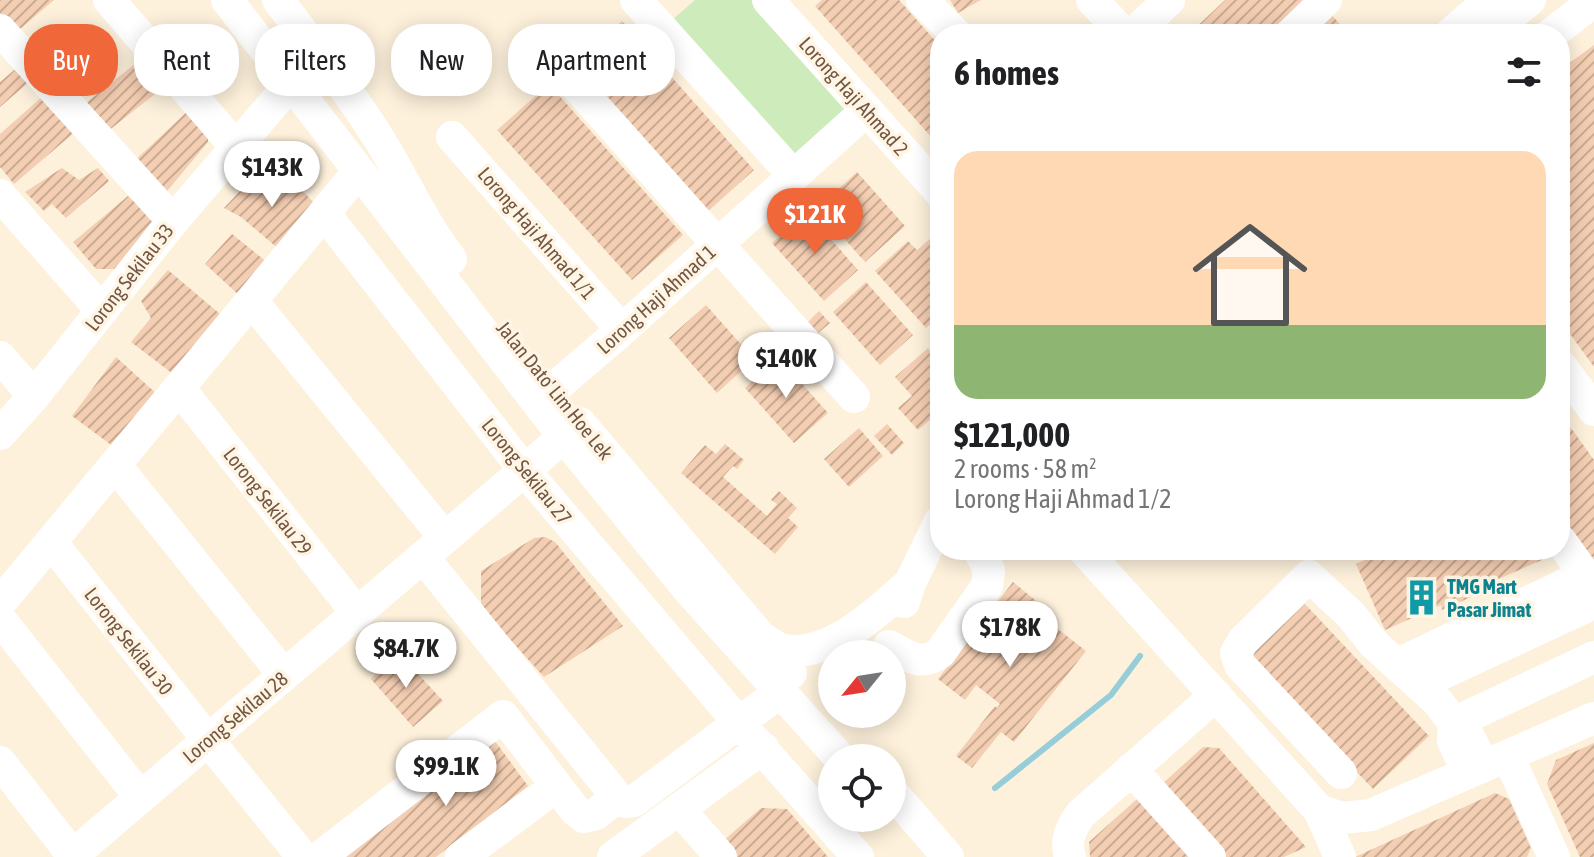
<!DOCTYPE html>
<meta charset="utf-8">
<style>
body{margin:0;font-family:"Asap Condensed",sans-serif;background:#f6f6f6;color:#202124;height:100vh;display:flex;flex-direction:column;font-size:30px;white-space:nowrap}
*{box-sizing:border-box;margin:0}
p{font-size:26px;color:#757577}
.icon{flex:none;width:44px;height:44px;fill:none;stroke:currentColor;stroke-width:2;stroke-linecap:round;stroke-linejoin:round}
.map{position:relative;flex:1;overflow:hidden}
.details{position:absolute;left:930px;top:24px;width:640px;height:536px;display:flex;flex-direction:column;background:#fff;border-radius:32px;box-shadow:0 4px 20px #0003}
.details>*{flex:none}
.banner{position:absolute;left:24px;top:24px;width:760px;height:72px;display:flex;gap:16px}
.needle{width:52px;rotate:240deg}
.buttons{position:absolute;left:818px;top:640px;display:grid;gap:16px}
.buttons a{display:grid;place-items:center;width:88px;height:88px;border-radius:50%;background:#fff;box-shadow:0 4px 20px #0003;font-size:40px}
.price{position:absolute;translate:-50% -68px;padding:0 18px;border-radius:28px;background:#fff;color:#222;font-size:26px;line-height:52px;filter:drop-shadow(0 2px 4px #0008)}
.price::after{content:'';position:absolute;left:50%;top:48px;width:24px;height:18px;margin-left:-12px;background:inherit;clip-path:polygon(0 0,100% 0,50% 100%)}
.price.selected{background:#f06739;color:#fff}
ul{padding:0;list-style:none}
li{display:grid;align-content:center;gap:16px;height:424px;padding:0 24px}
li span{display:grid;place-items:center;height:248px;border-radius:24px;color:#555}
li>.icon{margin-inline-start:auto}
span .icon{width:144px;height:144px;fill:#fffc;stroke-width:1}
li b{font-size:34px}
h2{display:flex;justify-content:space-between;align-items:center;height:96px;padding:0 24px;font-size:34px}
.chip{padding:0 28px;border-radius:32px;background:#fff;box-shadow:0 4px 20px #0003;font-size:28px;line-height:72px}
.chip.selected{background:#f06739;color:#fff}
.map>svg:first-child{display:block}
.green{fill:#cdebbb}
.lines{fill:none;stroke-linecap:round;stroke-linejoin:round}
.stream{stroke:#96cdd9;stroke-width:6}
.building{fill:url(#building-hatch)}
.minor{stroke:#fff;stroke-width:32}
.labels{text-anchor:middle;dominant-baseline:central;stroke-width:7;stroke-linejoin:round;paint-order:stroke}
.street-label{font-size:20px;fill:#735644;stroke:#fff5e4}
.culture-label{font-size:20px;font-weight:bold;fill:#0d838f;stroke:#fff5e4;text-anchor:start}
</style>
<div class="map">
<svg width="1594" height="857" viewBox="0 0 1594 857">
<defs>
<pattern id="building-hatch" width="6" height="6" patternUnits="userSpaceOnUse" patternTransform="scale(2)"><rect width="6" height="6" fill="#f4ceb2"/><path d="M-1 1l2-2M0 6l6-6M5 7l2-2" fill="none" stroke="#caaa92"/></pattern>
</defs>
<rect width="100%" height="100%" fill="#fdf1dc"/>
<path class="green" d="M695 0H753L849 107 792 157 671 21Z"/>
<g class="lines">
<path class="stream" d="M995 788 1111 695 1140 656"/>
</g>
<path class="building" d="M0 0H54L13 35 0 17Z
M822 0H899L940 46V147L815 6Z
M950 0H981L958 13Z
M1225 0H1304L1268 34H1189Z
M1328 11 1347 32 1346 34H1304Z
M622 21 754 170 705 214 573 65Z
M1594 45V367L1560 320V70Z
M146 55 169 83 103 135 81 107Z
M19 66 29 82 0 107V82Z
M549 84 683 235 632 280 497 130Z
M44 95 76 131 14 184 0 167V134Z
M192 107 208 125V142L163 196 130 165Z
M62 168 79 180 98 168 109 181 66 218 52 204 44 211 25 192Z
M258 172 271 182 278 177 291 192 299 187 316 205 281 251 241 217 224 208Z
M857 172 905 226 865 262 817 208Z
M128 196 157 222 118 269H96L73 242Z
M807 212 858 270 824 301 772 243Z
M937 233 940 236V315L926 328 875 271 908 241 917 250Z
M232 234 268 263 240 296 205 264Z
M168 270 226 319 173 374 131 342 151 318 141 301Z
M866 282 913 335 880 365 833 312Z
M706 305 754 359 717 393 669 338Z
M819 311 830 323 816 335 806 324Z
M928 348 940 361V427L932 418 918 430 898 408 912 396 895 377Z
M116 357 159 396 114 447 72 416Z
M778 357 828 413 794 443 745 388Z
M887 424 904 443 892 455 874 436Z
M859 428 883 456 849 487 824 459Z
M1571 428 1594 460V570L1560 523V436Z
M725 444 744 460 737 469 733 466 723 477 767 516 777 504 771 500 779 491 797 508 788 518 798 527 775 554 681 473 705 445 716 454Z
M545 537 555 542 623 626 544 677 481 607V571L534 538Z
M1386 550H1540L1544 559 1487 584 1489 589 1442 610 1441 605 1385 630 1356 564Z
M1013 582 1040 604 1027 620 1051 639 1058 629 1086 651 1014 742 1001 732 972 768 956 756 995 706 997 708 1000 704 976 685 965 700 938 679Z
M1305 604 1429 736 1373 789 1248 658Z
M398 652 443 701 413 727 371 679Z
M492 737 528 786 436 857H338Z
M1594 743V857H1580L1547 784 1556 760Z
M1203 747 1219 748 1306 847 1284 857H1226L1162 784Z
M1495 793 1509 799 1531 848 1527 857H1355Z
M1137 799 1189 857H1090L1089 842Z
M761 808 787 809 828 857H736L723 841Z"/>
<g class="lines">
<path class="minor" d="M109 0 236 147
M227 0 564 437 687 588 840 758
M278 0C314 48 353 96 384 147 406 184 424 224 451 259
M636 0 794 176
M768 0 940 192
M922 0 956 34
M1092 0 1124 34
M0 30 173 221
M1133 34 1169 0
M1291 34 1326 0
M1450 34 1490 0
M1487 34 1530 0
M1551 34 1594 1
M547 53 854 397
M452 137 622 330
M0 195 102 311
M324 213 525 471 739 723 858 857
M252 301 445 538
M0 357 34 396
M1560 365 1594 410
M179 388 357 613
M552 390 622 330 867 110
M586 430 791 673
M0 434 34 396 173 221 291 83
M116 466 284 675
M1560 540 1594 587
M51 542 208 740 298 851
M1084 550 1319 810 1342 818 1371 815 1594 718
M423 557 617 797 624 802 634 801 780 692
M904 602 910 583 940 521
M0 603 359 171
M0 619 140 797
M762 638C769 642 777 649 784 650 830 658 879 611 910 583
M889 646C909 656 920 667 940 653L987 586 989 570 979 550
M1398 664 1585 575
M1420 684 1594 603
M1508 756 1554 857
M0 762 74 857
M1131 769 1210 857
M1341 773 1240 665 1236 653 1243 641 1309 576 1351 615 1374 644 1438 702 1454 723 1594 657
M1468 773 1453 741 1454 723 1468 735 1484 766
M892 792 948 857
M679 809 721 857
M1319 810 1340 857
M73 855 580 423
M320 857 503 716 575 810 584 817 596 814 617 797
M461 857 557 786
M613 857 763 748
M1070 857C1065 840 1071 827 1081 814L1216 695"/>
</g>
<defs>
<symbol id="building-bare" viewBox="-9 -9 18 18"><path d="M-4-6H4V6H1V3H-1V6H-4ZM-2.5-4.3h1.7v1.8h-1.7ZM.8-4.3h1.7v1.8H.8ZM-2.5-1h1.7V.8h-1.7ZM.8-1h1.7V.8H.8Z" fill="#0f9aa8" stroke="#fff5e4" stroke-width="2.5" paint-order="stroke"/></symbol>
</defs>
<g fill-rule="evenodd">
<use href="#building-bare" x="1396" y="572" width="51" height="51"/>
</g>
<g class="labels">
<g class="street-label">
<text transform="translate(854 96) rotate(48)">Lorong Haji Ahmad 2</text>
<text transform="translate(537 233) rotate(49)">Lorong Haji Ahmad 1/1</text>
<text transform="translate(129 277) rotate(-52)">Lorong Sekilau 33</text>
<text transform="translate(656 299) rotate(-42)">Lorong Haji Ahmad 1</text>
<text transform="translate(555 390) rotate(51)">Jalan Dato' Lim Hoe Lek</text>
<text transform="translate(527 471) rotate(51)">Lorong Sekilau 27</text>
<text transform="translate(268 501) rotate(52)">Lorong Sekilau 29</text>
<text transform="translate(129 641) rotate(52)">Lorong Sekilau 30</text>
<text transform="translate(235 717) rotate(-40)">Lorong Sekilau 28</text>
</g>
<g class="culture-label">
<text x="1447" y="586">TMG Mart<tspan x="1447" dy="23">Pasar Jimat</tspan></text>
</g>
</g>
</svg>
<div class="buttons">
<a><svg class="needle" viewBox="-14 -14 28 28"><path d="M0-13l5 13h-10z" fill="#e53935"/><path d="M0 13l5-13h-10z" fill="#757577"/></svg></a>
<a><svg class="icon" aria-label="locate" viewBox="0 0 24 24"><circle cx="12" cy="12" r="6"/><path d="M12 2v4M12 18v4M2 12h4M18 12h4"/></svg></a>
</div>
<b class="price" style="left:272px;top:209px">$143K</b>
<b class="price selected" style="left:815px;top:256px">$121K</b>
<b class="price" style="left:786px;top:400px">$140K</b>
<b class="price" style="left:1010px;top:669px">$178K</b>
<b class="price" style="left:406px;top:690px">$84.7K</b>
<b class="price" style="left:446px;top:808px">$99.1K</b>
<div class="banner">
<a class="chip selected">Buy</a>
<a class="chip">Rent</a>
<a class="chip">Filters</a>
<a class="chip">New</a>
<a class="chip">Apartment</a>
</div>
<section class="details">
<h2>6 homes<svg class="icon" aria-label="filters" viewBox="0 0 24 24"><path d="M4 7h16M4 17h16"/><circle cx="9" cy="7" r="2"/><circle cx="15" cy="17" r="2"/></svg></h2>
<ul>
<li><span style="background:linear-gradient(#ffd9b3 70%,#8fb573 0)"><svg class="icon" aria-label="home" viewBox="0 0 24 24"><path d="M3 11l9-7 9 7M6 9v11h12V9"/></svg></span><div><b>$121,000</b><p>2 rooms · 58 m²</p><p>Lorong Haji Ahmad 1/2</p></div></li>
</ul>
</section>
</div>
